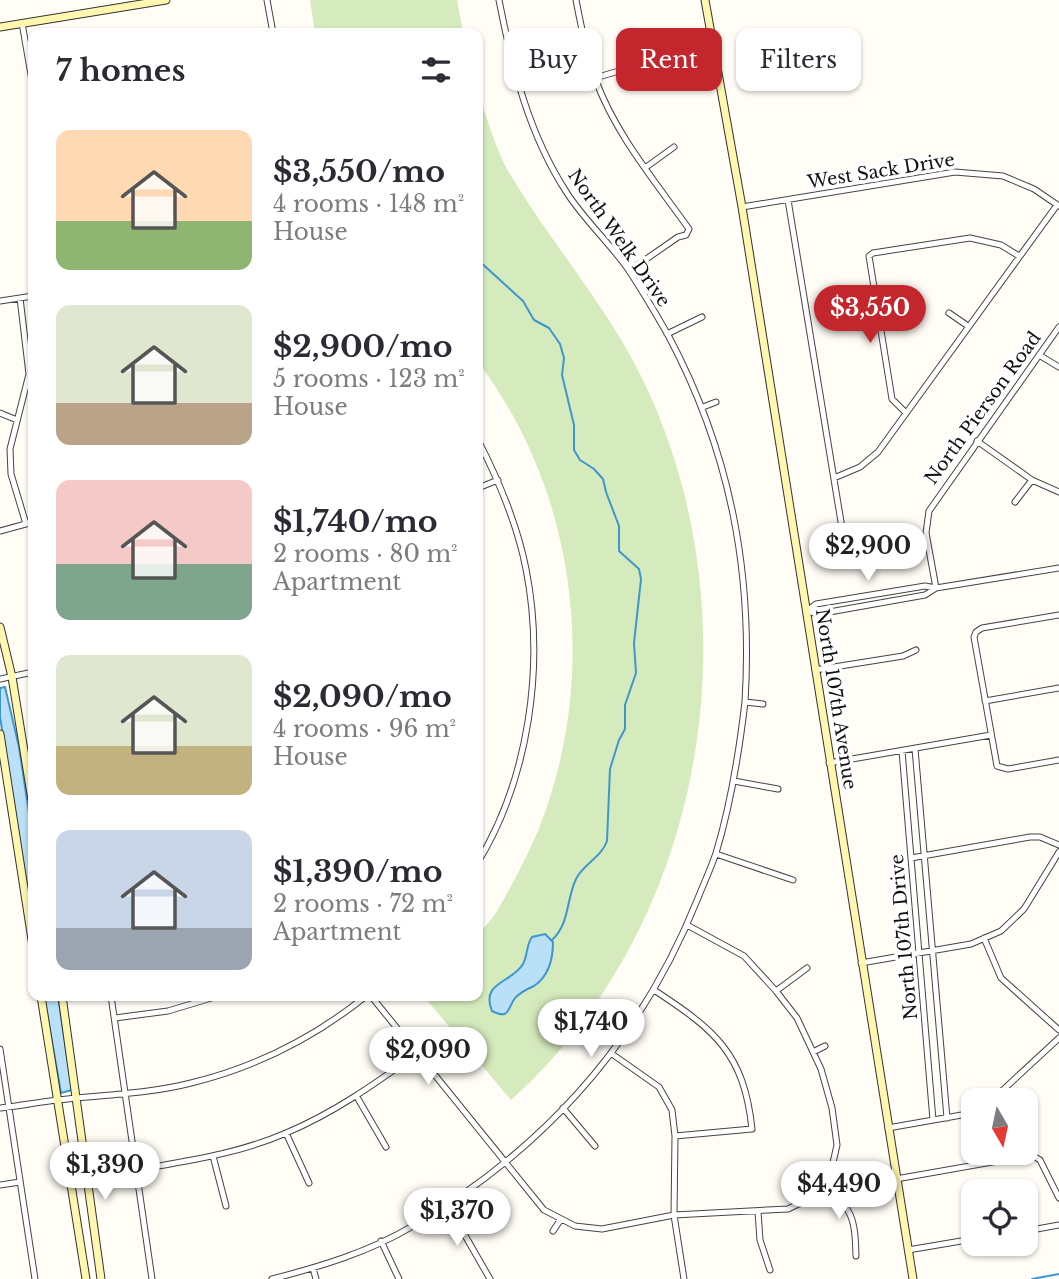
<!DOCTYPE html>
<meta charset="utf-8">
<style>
body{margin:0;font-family:"Libre Baskerville",serif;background:#f7f7f7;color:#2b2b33;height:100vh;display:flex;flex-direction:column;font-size:26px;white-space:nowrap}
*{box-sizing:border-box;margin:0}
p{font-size:23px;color:#7c7c81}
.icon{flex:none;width:38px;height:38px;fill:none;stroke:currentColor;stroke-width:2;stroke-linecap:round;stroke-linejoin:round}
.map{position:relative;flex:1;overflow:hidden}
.sheet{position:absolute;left:28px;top:28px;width:455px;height:973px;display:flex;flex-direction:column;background:#fff;border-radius:14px;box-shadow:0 2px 5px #0004}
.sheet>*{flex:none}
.hud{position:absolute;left:504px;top:28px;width:450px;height:63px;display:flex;gap:14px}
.needle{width:46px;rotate:171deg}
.tools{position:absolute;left:961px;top:1088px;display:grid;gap:14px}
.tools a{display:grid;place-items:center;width:77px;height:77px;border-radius:14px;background:#fff;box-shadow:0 2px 5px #0004;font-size:35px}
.price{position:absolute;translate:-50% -60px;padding:0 16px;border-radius:24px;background:#fff;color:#222;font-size:23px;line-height:46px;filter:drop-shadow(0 2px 4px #0008)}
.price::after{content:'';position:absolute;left:50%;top:42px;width:21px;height:16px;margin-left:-10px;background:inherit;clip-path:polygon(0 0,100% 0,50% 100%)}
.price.current{background:#c4262e;color:#fff}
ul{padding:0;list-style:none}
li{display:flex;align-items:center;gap:21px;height:175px;padding:0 28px}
li span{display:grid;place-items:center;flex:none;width:196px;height:140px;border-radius:14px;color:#555}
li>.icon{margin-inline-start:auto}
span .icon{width:84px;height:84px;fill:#fffc;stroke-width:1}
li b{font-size:30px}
h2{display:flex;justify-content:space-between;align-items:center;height:84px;padding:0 28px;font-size:30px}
.chip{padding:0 24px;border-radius:14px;background:#fff;box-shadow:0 2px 5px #0004;font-size:24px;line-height:63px}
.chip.current{background:#c4262e;color:#fff}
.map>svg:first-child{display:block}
.green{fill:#d5ebbd}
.water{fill:#b9e0f7;stroke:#3f96cf;stroke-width:2}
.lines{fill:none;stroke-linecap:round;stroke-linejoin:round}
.stream{stroke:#3f96cf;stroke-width:2}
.minor-casing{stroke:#444;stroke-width:7}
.secondary-casing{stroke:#333;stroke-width:9}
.minor{stroke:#fff;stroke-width:5}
.secondary{stroke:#fff6b0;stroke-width:7}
.labels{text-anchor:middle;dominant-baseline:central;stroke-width:7;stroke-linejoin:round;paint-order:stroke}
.street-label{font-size:18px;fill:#111;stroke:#fff}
</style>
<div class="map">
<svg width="1059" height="1279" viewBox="0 0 1059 1279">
<rect width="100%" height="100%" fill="#fffdf5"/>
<path class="green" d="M310 0H457L463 33H315Z
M478 92C487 118 495 147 508 171 553 247 613 312 649 393 755 626 704 927 511 1100L426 999 430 996H478C478 984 475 946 478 937 482 928 492 920 497 911 512 885 526 859 538 831 600 677 578 494 478 362Z"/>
<path class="water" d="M5 687 19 747 33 839V924L0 717V688Z
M545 934 553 942C553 960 549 976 534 986 527 989 520 993 515 998 507 1009 510 1020 492 1011 480 982 512 983 523 964 528 955 526 945 532 937Z
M44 996H58L72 1090 61 1093Z"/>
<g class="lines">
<path class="stream" d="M478 260 523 301 534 320 549 328 560 344 564 358 562 375 574 425V450L580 460 594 469 603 479 606 492 619 526V551L639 569 641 579 634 643 636 673 625 705V729L619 740 610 769 607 841C601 858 583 864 576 879 566 900 570 923 552 940
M1032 1279 1059 1274"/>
<defs>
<path id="minor" d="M267 0 273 33
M499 0C512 67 529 135 567 193 585 221 611 244 630 272 643 292 656 314 668 335 730 451 753 571 745 702L763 704
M576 0C581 26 586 53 595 78 615 134 655 181 689 229L686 235 678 237 629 271
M22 23 33 86
M595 78 629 68 659 63
M645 168 674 147
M788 200 844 540
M742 207 955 172 1003 176 1034 189 1059 206
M20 298 29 374 10 449 11 474 26 524
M0 301 33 296
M949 313 968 326
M667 334 702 317
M1039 355 1059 367
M703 407 716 402
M0 413 17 420
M906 413 892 399 869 256 873 253 970 238 1001 245 1019 256
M478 440C499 481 517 523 526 569 545 665 529 778 478 862
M977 441 1032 480 1059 492
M834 478 860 467 878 452 1057 205
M478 488 498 480
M1015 502 1032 480
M0 531 33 522
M936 588 926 533 929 511 1059 327
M807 611 816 604 925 586 936 588 1059 568
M807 611 818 614 925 595 936 588
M1059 615 982 628 976 632 974 637 997 766 1008 769 1059 760
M815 670 903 656 916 650
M0 679 33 672
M985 701 1059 688
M915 749 947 1118
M902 751 933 1120
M829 763 991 735
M734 781 778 789
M716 854 793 880
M911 858 1030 837H1040L1059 845
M984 938 1001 978 1059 1030
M861 963 971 944 1001 931 1024 909 1059 852
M654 990C715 1030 744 1053 752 1129L675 1136
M776 991 807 968
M111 996 152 1279
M371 996 544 1210 575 1226 602 1229 674 1215 788 1209 811 1198 823 1185 832 1167 837 1145 832 1108 821 1069 797 1018 776 991 744 956 687 925
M115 1018 168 1011 218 996
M0 1049 35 1279
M813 1052 825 1046
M612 1054 659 1087 672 1110 675 1136 674 1215 684 1279
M357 1097 386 1147
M991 1101 1059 1038
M0 1108C19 1106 39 1102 58 1100 102 1095 148 1094 191 1083 256 1067 314 1038 366 996
M563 1108 595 1146
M888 1128 973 1113
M286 1133 309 1183
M213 1156 226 1206
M136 1170C186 1161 238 1154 286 1133 334 1113 376 1083 418 1053
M896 1179 1032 1155 1040 1160 1059 1198
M0 1185 20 1182
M823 1185C853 1208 855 1219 856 1256
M447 1204 490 1279
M758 1212 760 1240 770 1270
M553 1231 561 1219
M1026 1231 1059 1225
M381 1241 399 1279
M908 1250 973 1239
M313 1268 316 1279
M272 1279C319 1267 369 1252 411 1227 544 1150 641 1041 698 898 704 883 711 868 716 853 731 804 739 753 745 702"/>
<path id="secondary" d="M705 0 742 207 913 1279
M0 27 166 0
M0 627 12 677 33 806
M0 734 33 946
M41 996 86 1279
M62 996 101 1279"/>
</defs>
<use href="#minor" class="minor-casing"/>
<use href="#secondary" class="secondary-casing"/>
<use href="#minor" class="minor"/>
<use href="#secondary" class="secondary"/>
</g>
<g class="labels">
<g class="street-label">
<text transform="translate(881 171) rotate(-9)">West Sack Drive</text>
<text transform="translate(619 238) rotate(55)">North Welk Drive</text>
<text transform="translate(983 408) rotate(-54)">North Pierson Road</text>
<text transform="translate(836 699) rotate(81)">North 107th Avenue</text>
<text transform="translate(904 937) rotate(-95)">North 107th Drive</text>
</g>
</g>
</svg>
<div class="tools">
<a><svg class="needle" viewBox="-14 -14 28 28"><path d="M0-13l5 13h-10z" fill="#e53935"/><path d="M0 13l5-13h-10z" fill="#7c7c81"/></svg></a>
<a><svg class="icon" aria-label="locate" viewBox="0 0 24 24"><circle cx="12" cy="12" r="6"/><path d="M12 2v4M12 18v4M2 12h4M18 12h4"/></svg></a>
</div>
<b class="price current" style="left:870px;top:345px">$3,550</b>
<b class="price" style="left:868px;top:583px">$2,900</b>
<b class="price" style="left:591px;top:1059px">$1,740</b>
<b class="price" style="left:428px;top:1087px">$2,090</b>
<b class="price" style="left:105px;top:1202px">$1,390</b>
<b class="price" style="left:839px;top:1221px">$4,490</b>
<b class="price" style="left:457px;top:1248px">$1,370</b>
<div class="hud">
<a class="chip">Buy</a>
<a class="chip current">Rent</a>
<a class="chip">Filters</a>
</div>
<section class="sheet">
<h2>7 homes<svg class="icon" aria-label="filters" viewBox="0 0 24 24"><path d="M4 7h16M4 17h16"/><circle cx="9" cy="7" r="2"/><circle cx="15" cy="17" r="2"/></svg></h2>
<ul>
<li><span style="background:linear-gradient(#ffd9b3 65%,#8fb573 0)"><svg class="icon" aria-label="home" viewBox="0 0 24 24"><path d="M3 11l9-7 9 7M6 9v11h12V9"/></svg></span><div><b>$3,550/mo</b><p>4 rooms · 148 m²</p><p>House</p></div></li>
<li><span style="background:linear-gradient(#dfe7d0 70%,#b9a48a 0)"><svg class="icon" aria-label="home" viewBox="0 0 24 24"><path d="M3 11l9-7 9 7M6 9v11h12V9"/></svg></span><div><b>$2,900/mo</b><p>5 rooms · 123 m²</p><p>House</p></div></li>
<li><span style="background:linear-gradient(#f6c9c9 60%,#7fa58c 0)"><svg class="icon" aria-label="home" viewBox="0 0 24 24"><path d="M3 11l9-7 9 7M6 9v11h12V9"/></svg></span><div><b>$1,740/mo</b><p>2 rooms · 80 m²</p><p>Apartment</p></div></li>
<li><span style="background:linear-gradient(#dfe7d0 65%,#c2b280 0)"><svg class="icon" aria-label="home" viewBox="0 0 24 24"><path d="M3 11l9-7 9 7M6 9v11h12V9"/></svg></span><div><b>$2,090/mo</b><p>4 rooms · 96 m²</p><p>House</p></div></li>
<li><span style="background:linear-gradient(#c9d6e8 70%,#9aa5b1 0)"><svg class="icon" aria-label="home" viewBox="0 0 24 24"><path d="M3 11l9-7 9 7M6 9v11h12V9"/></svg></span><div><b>$1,390/mo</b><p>2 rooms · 72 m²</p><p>Apartment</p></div></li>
</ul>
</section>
</div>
